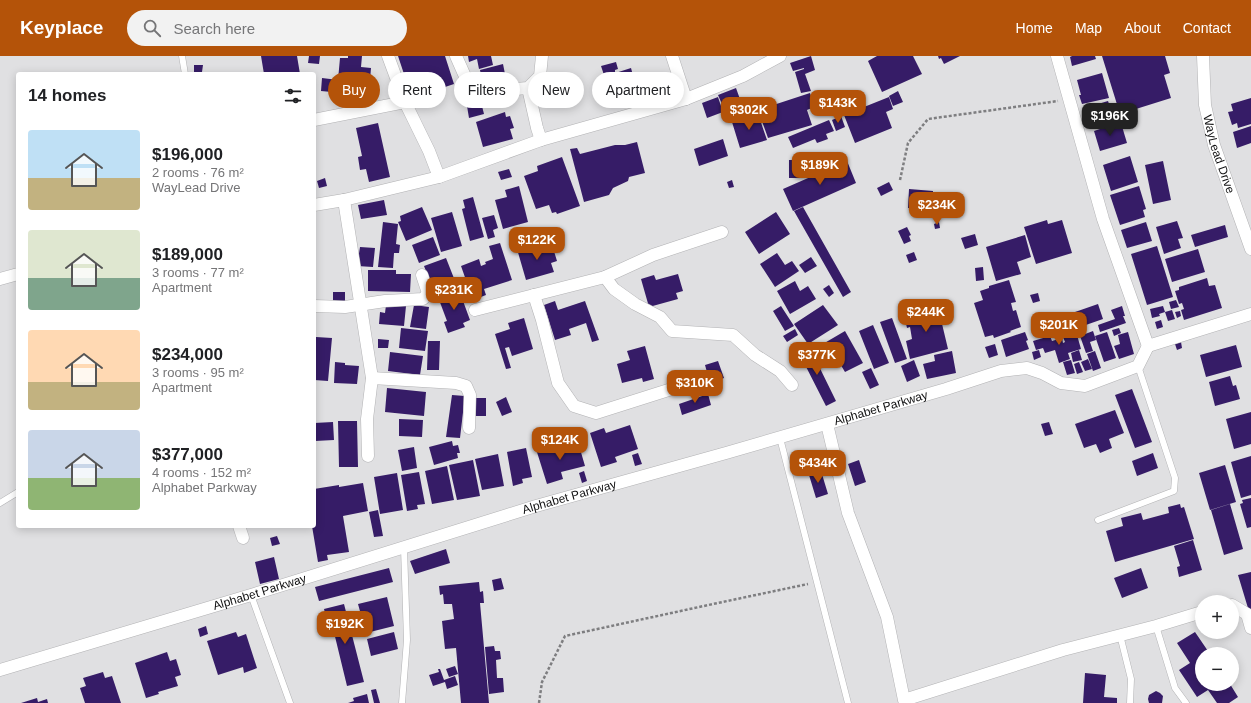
<!DOCTYPE html>
<meta charset="utf-8">
<style>
body{margin:0;font-family:Helvetica,sans-serif;background:#f2f2f2;color:#202124;height:100vh;display:flex;flex-direction:column;font-size:15px;white-space:nowrap}
*{box-sizing:border-box;margin:0}
p{font-size:13px;color:#757577}
.icon{flex:none;width:22px;height:22px;fill:none;stroke:currentColor;stroke-width:2;stroke-linecap:round;stroke-linejoin:round}
.map{position:relative;flex:1;overflow:hidden}
.panel{position:absolute;left:16px;top:16px;width:300px;height:456px;display:flex;flex-direction:column;background:#fff;border-radius:4px;box-shadow:0 2px 10px #0003}
.panel>*{flex:none}
.hud{position:absolute;left:328px;top:16px;width:380px;height:36px;display:flex;gap:8px}
.buttons{position:absolute;left:1195px;top:539px;display:grid;gap:8px}
.buttons a{display:grid;place-items:center;width:44px;height:44px;border-radius:50%;background:#fff;box-shadow:0 2px 10px #0003;font-size:20px}
.price{position:absolute;translate:-50% -34px;padding:0 9px;border-radius:8px;background:#b45309;color:#fff;font-size:13px;line-height:26px;filter:drop-shadow(0 1px 2px #0008)}
.price::after{content:'';position:absolute;left:50%;top:24px;width:12px;height:9px;margin-left:-6px;background:inherit;clip-path:polygon(0 0,100% 0,50% 100%)}
.price.on{background:#222;color:#fff}
ul{padding:0;list-style:none}
li{display:flex;align-items:center;gap:12px;height:100px;padding:0 12px}
li span{display:grid;place-items:center;flex:none;width:112px;height:80px;border-radius:4px;color:#555}
li>.icon{margin-inline-start:auto}
span .icon{width:48px;height:48px;fill:#fffc;stroke-width:1}
li b{font-size:17px}
h2{display:flex;justify-content:space-between;align-items:center;height:48px;padding:0 12px;font-size:17px}
.pill{padding:0 14px;border-radius:18px;background:#fff;box-shadow:0 2px 10px #0003;font-size:14px;line-height:36px}
.pill.on{background:#b45309;color:#fff}
header{display:flex;align-items:center;gap:24px;box-sizing:border-box;height:56px;padding:0 20px;background:#b45309;color:#fff}
header strong{font-size:19px}
nav{display:flex;gap:22px;margin-inline-start:auto;font-size:14px}
.search{width:280px;height:36px;background:#f2f2f2;display:flex;align-items:center;gap:10px;box-sizing:border-box;padding:0 14px;border-radius:22px;color:#757577;font-size:15px}
.map>svg:first-child{display:block}
.building{fill:#361c67}
.lines{fill:none;stroke-linecap:round;stroke-linejoin:round}
.service-casing{stroke:#b2b2b4;stroke-width:7}
.minor-casing{stroke:#b2b2b4;stroke-width:13}
.path{stroke:#7e7e80;stroke-width:2.5;stroke-dasharray:3 2;stroke-linecap:butt}
.service{stroke:#fff;stroke-width:6}
.minor{stroke:#fff;stroke-width:12}
.labels{text-anchor:middle;dominant-baseline:central;stroke-width:4;stroke-linejoin:round;paint-order:stroke}
.street-label{font-size:12px;fill:#101011;stroke:#e0e0e2}
</style>
<header>
<strong>Keyplace</strong>
<div class="search"><svg class="icon" aria-label="search" viewBox="0 0 24 24"><circle cx="10" cy="10" r="6"/><path d="M15 15l6 6"/></svg>Search here</div>
<nav><a>Home</a><a>Map</a><a>About</a><a>Contact</a></nav>
</header>
<div class="map">
<svg width="1251" height="647" viewBox="0 0 1251 647">
<rect width="100%" height="100%" fill="#e0e0e2"/>
<path class="building" d="M261 0H297L300 18H264Z
M309 0H320L319 8 308 7Z
M348 0H362L361 11 371 12 370 24 354 22 353 38 321 35 322 22 338 24 340 2H348Z
M398 0H445L454 28 412 42Z
M468 0H491L493 9 479 13 477 3 469 6Z
M811 0 815 14 805 18 811 35 801 37 795 16 804 13V12L793 15 790 7Z
M877 0H913L922 18 882 36 868 5Z
M938 0H960L944 8 941 2 939 3Z
M1072 0H1095L1096 3 1072 10 1070 1Z
M1102 0H1165L1170 17 1164 19 1171 42 1120 58Z
M616 6 618 13 615 14V16L604 19 601 10Z
M503 8 505 18 482 24 480 14Z
M194 9H203L202 16H194Z
M631 12 635 27 650 23 654 37 640 41V44L615 52 613 44 610 45 603 21Z
M1102 17 1109 42 1082 48 1079 39H1081L1077 24Z
M736 32 741 46 724 53 718 39Z
M898 35 903 46 893 50 889 40Z
M810 37 814 51 807 54 812 69 768 82 758 54Z
M718 41 723 56 707 62 702 47Z
M889 41 893 53 886 56 892 72 855 87 844 59Z
M1251 42V68L1238 72 1237 67 1232 69 1228 56 1233 55 1231 48Z
M1108 45 1114 62 1090 70 1085 52Z
M481 46 484 58 469 62 467 50Z
M505 56 506 61 510 60 514 72 510 73 513 83 483 91 476 66Z
M758 58 767 84 740 92 732 66Z
M841 60 845 71 836 75 832 64Z
M829 64 834 75 826 78 828 83 817 87 815 83 793 92 788 81Z
M378 67 390 121 369 126 366 113 360 114 358 101 362 100 356 72Z
M1121 67 1127 87 1100 95 1094 75 1103 72 1102 70 1109 68V70Z
M1251 70V87L1237 92 1233 76Z
M723 83 728 100 699 110 694 93Z
M637 86 645 117 629 121 628 125 613 132 609 139 584 146 570 93 577 92 580 98 615 89H625Z
M1130 100 1138 126 1111 135 1103 109Z
M562 101 580 150 557 158 556 156 552 157 549 149 536 153 524 120 538 115 537 110Z
M789 104H804V122H789Z
M847 105 856 127 793 155 783 133Z
M1163 105 1171 144 1153 148 1145 109Z
M509 113 512 121 501 124 498 116Z
M325 122 327 130 319 132 317 125Z
M732 124 734 131 729 132 727 126Z
M889 126 893 134 881 140 877 132Z
M519 130 528 166 503 173 495 144 507 141 505 134Z
M1139 130 1146 153 1143 154 1145 161 1120 169 1110 139Z
M909 133 933 135 932 154 908 152Z
M473 141 484 181 470 185 462 153 465 152 463 144Z
M384 144 387 159 361 163 358 149Z
M422 151 432 174 406 185 398 166 401 165 400 160Z
M803 151 851 236 843 241 794 155Z
M452 156 462 190 441 196 431 162Z
M776 156 790 178 759 198 745 176Z
M494 159 498 172 493 174 495 181 488 183 482 162Z
M1047 164 1048 168 1062 164 1072 197 1036 208 1024 171Z
M1177 165 1183 182 1178 183 1181 192 1164 198 1156 171Z
M383 166 398 168 396 188 400 189 399 197H394L393 212 378 211Z
M939 166 940 172 935 173 934 168Z
M1146 166 1152 185 1127 192 1121 174Z
M1225 169 1228 181 1195 191 1191 179Z
M907 171 911 179 909 180 911 185 904 188 898 175Z
M548 177 551 188 546 189 543 178Z
M975 178 978 189 965 193 961 182Z
M1025 179 1031 201 1017 206 1021 218 996 225 986 191Z
M433 181 440 199 419 207 412 189Z
M542 186 544 194 553 192 557 205 551 207 554 216 526 224 517 193Z
M500 187 512 224 484 233 486 239 473 244 461 210 479 203 481 210 486 208 485 206 493 203 489 190Z
M1157 190 1173 241 1147 249 1131 198Z
M360 191 375 192 373 211 357 210Z
M1198 193 1205 216 1172 226 1165 203Z
M914 196 917 204 909 207 906 199Z
M777 197 785 209 792 205 799 215 775 231 760 208Z
M811 201 817 210 805 217 799 209Z
M446 202 457 230 435 239 424 210Z
M983 211 984 224 976 225 975 212Z
M368 214H396V218H411L410 236 368 235Z
M678 218 683 235 676 237 678 243 649 251 641 223 654 219 656 224Z
M1207 222 1209 230 1215 229 1222 252 1184 264 1181 254 1184 253 1182 247 1179 248 1175 235 1179 234V231Z
M1009 224 1016 246 1011 247 1013 255 1016 254 1021 271 1010 275 1011 276 994 282 993 279 985 281 974 247 983 244 980 235 989 232V230Z
M795 225 800 235 808 230 816 243 790 258 777 235Z
M829 229 834 237 829 241 823 233Z
M459 234 470 264 463 267 465 271 448 277 444 266 447 265 438 241Z
M333 236H345V245H333Z
M1038 237 1040 245 1033 247 1030 239Z
M1176 244 1179 251 1171 253 1169 246Z
M555 245 558 254 585 245 599 284 592 286 586 267 569 273 571 279 555 284 544 249Z
M1098 248 1103 263 1057 279 1052 264Z
M386 249 406 250 404 270 379 268 380 256 385 257Z
M414 249 429 251 426 273 410 271Z
M823 249 838 269 808 288 794 268Z
M781 250 794 270 785 275 773 255Z
M1122 250 1125 260H1123L1126 267 1100 276 1098 269 1115 263 1111 254Z
M1163 250 1165 256 1159 258 1160 260 1152 262 1150 253Z
M938 251 948 293 910 303 906 285 912 283 910 271 907 272 904 259Z
M1172 254 1175 263 1168 265 1165 256Z
M1180 255 1181 260 1177 262 1175 256Z
M524 262 533 293 512 300 509 291 505 292 511 312 506 313 495 278 510 273 508 267Z
M892 262 907 303 895 307 880 266Z
M1161 264 1163 271 1157 273 1155 266Z
M873 269 889 307 874 313 859 275Z
M401 272 428 275 425 295 399 292Z
M1119 272 1121 277 1114 280 1112 274Z
M795 273 798 279 787 286 783 280Z
M845 275 863 307 845 316 839 306 828 312 816 292Z
M1093 275 1096 284 1090 286 1093 295 1086 297 1080 280Z
M1025 276 1028 284 1026 285 1029 293 1006 301 1001 284Z
M1107 276 1116 302 1104 306 1095 280Z
M1128 276 1134 298 1119 303 1114 290 1120 288 1118 279Z
M1069 279 1070 282 1077 279 1081 293 1068 297 1070 303 1059 307 1055 294 1045 297 1043 292 1036 294 1033 285 1050 280 1052 285 1062 282 1063 287 1065 286 1063 281Z
M316 281 332 282 328 325 314 324Z
M378 283 389 284 388 292H378Z
M428 285H440L439 314H427Z
M1181 286 1182 292 1177 294 1175 288Z
M995 288 998 299 989 302 985 291Z
M1236 289 1242 311 1206 321 1200 299Z
M645 290 654 323 643 326 642 322 622 327 617 308 630 304 627 295Z
M809 290 836 345 826 350 798 295Z
M1039 294 1041 301 1034 304 1032 296Z
M1079 294 1082 304 1073 306 1071 297Z
M952 295 956 317 927 323 923 308 935 305 934 299Z
M1095 295 1101 312 1093 315 1087 298Z
M390 296 423 300 420 319 388 315Z
M1088 303 1092 313 1085 315 1081 306Z
M914 304 920 320 907 326 901 310Z
M1071 304 1075 317 1067 319 1063 306Z
M718 305 724 322 710 327 705 309Z
M335 306 345 307V309L359 310 357 328 334 327Z
M1079 306 1083 316 1077 318 1074 308Z
M871 312 879 329 870 333 862 316Z
M1230 320 1233 330 1236 329 1240 343 1215 350 1209 326Z
M387 332 426 336 424 360 385 356Z
M1132 333 1152 386 1135 392 1115 339Z
M708 338 711 349 682 359 679 348Z
M452 339 465 340 460 382 446 381Z
M506 341 512 356 502 360 496 346Z
M475 342H486V360H475Z
M1115 354 1124 377 1109 383 1112 392 1100 397 1096 388 1084 392 1075 368Z
M1251 356V388L1234 393 1226 363Z
M399 363 423 364 422 381 399 380Z
M338 365H357L358 411H339Z
M333 366 334 384 315 385 314 367Z
M1049 366 1053 378 1045 380 1041 368Z
M630 369 638 393 615 401 617 406 601 411 590 377 604 372 606 377Z
M452 385 453 390 458 389 460 397H457L458 402 434 409 429 391Z
M578 386 585 410 561 416 563 423 547 428 536 393 549 388 551 395Z
M414 391 417 412 402 415 398 394Z
M526 392 532 421 522 423 523 427 513 430 507 396Z
M638 397 642 408 635 410 632 399Z
M1153 397 1158 412 1137 420 1132 405Z
M498 398 504 430 482 434 475 403Z
M1251 400V439L1241 442 1231 406Z
M473 404 480 440 457 444 449 409Z
M859 404 866 426 855 430 848 408Z
M1225 409 1236 446 1210 454 1199 417Z
M447 410 454 444 432 448 425 415Z
M584 415 587 425 582 427 579 417Z
M821 415 828 438 816 442 809 419Z
M419 416 425 448 417 449 418 453 407 455 401 419Z
M397 417 403 454 380 458 374 421Z
M363 427 368 455 343 460 349 496 327 499 328 504 318 506 312 470H314V433L339 429V431Z
M1251 442V471L1247 472 1240 448 1243 447 1242 444Z
M1180 448 1181 452 1184 451 1194 483 1115 506 1106 475 1123 470 1121 462 1141 457 1143 464 1169 457 1168 451Z
M1230 448 1243 493 1224 499 1211 454Z
M378 454 383 480 374 481 369 456Z
M277 480 280 488 272 490 270 482Z
M1193 484 1202 514 1179 521 1177 511 1180 510 1174 490Z
M446 493 450 507 415 518 410 505Z
M274 501 279 523 260 528 255 506Z
M389 512 393 526 319 545 315 531Z
M1141 512 1148 532 1122 542 1114 522Z
M1251 516V562L1238 519Z
M501 522 504 533 494 535 492 524Z
M479 526 480 536 483 535 484 547H480L489 647H461L456 592 445 593 442 565 454 563 452 548H444L443 538 440 539 439 530Z
M387 541 394 570 366 577 358 548Z
M344 548 364 626 347 630 330 560 326 561 324 553Z
M206 570 208 578 200 581 198 573Z
M236 576 238 581 246 578 257 612 244 617 243 611 218 619 207 585Z
M394 576 398 593 371 600 367 583Z
M1195 576 1210 598H1202V628H1230L1238 641 1229 647H1217L1208 634 1197 641 1179 614 1190 607 1177 587Z
M494 590 495 595H500L501 603 496 604 497 622H503L504 636 489 638 485 591Z
M167 596 170 605 176 603 181 619 175 621 178 630 158 636 159 638 146 642 135 607Z
M455 610 458 618 449 621 446 613Z
M438 613H440L444 624 455 620 458 629 447 633 445 626 433 630 429 619 439 616Z
M103 616 105 622 112 620 121 647H85L80 632 86 630 83 622Z
M1085 617 1106 619 1104 641 1117 642V647H1083Z
M376 633 380 647H374L371 634Z
M1156 635 1160 637 1163 640 1162 647H1149L1148 643 1149 639Z
M367 638 369 647H348L354 645 353 642Z
M37 642 38 646 47 643 48 647H21Z"/>
<g class="lines">
<defs>
<path id="service" d="M182 0 185 18
M780 382 848 647
M0 447 18 436
M1098 464 1174 435 1175 422 1138 310
M251 539 290 647
M1156 570 1175 632 1186 647
M1120 579 1131 623 1130 647
M402 647 407 584 404 492"/>
<g id="minor">
<path d="M388 0 405 46 429 95 439 121"/>
<path d="M456 0 468 27 477 32 515 33 528 32 540 20 542 0"/>
<path d="M672 0 686 43"/>
<path d="M1057 0 1103 163 1148 290 1251 258"/>
<path id="s1" d="M1203 0 1205 49 1214 89 1251 193"/>
<path d="M528 32 537 72 541 84"/>
<path d="M314 64 405 46"/>
<path d="M344 144 372 322 367 363 368 400"/>
<path d="M314 149 344 144 439 121 541 84 686 43 743 20 780 0"/>
<path d="M605 221 614 233 635 248 660 261 672 275 733 279 755 299 780 315 792 329"/>
<path d="M0 223 18 218"/>
<path d="M534 239 542 264 558 327 574 350 596 357 700 324"/>
<path d="M314 250 345 251 385 245 423 243 428 237 422 219"/>
<path d="M475 254 605 221 653 199 722 176"/>
<path d="M372 322 456 327 466 330 470 339 469 372"/>
<path d="M827 368 848 457 887 561 904 644 1063 594 1156 570 1202 556"/>
<path d="M239 470 243 482"/>
<path d="M1232 549 1247 558 1251 572"/>
<path id="s2" d="M0 614 251 539 536 450 726 397 946 333 1001 315 1027 312 1042 317 1061 327 1085 330 1138 310 1148 290"/>
</g>
</defs>
<use href="#service" class="service-casing"/>
<use href="#minor" class="minor-casing"/>
<path class="path" d="M900 124 908 87 928 63 1058 45
M539 647 542 626 565 580 713 548 808 528"/>
<use href="#service" class="service"/>
<use href="#minor" class="minor"/>
</g>
<g class="labels">
<g class="street-label">
<text stroke="none"><textPath href="#s1" startOffset="100">WayLead Drive</textPath></text>
<text stroke="none"><textPath href="#s2" startOffset="919">Alphabet Parkway</textPath></text>
<text stroke="none"><textPath href="#s2" startOffset="595">Alphabet Parkway</textPath></text>
<text stroke="none"><textPath href="#s2" startOffset="271">Alphabet Parkway</textPath></text>
</g>
</g>
</svg>
<div class="buttons">
<a>+</a>
<a>−</a>
</div>
<b class="price" style="left:838px;top:68px">$143K</b>
<b class="price" style="left:749px;top:75px">$302K</b>
<b class="price on" style="left:1110px;top:81px">$196K</b>
<b class="price" style="left:820px;top:130px">$189K</b>
<b class="price" style="left:937px;top:170px">$234K</b>
<b class="price" style="left:537px;top:205px">$122K</b>
<b class="price" style="left:454px;top:255px">$231K</b>
<b class="price" style="left:926px;top:277px">$244K</b>
<b class="price" style="left:1059px;top:290px">$201K</b>
<b class="price" style="left:817px;top:320px">$377K</b>
<b class="price" style="left:695px;top:348px">$310K</b>
<b class="price" style="left:560px;top:405px">$124K</b>
<b class="price" style="left:818px;top:428px">$434K</b>
<b class="price" style="left:345px;top:589px">$192K</b>
<div class="hud">
<a class="pill on">Buy</a>
<a class="pill">Rent</a>
<a class="pill">Filters</a>
<a class="pill">New</a>
<a class="pill">Apartment</a>
</div>
<section class="panel">
<h2>14 homes<svg class="icon" aria-label="filters" viewBox="0 0 24 24"><path d="M4 7h16M4 17h16"/><circle cx="9" cy="7" r="2"/><circle cx="15" cy="17" r="2"/></svg></h2>
<ul>
<li><span style="background:linear-gradient(#bfe0f5 60%,#c2b280 0)"><svg class="icon" aria-label="home" viewBox="0 0 24 24"><path d="M3 11l9-7 9 7M6 9v11h12V9"/></svg></span><div><b>$196,000</b><p>2 rooms · 76 m²</p><p>WayLead Drive</p></div></li>
<li><span style="background:linear-gradient(#dfe7d0 60%,#7fa58c 0)"><svg class="icon" aria-label="home" viewBox="0 0 24 24"><path d="M3 11l9-7 9 7M6 9v11h12V9"/></svg></span><div><b>$189,000</b><p>3 rooms · 77 m²</p><p>Apartment</p></div></li>
<li><span style="background:linear-gradient(#ffd9b3 65%,#c2b280 0)"><svg class="icon" aria-label="home" viewBox="0 0 24 24"><path d="M3 11l9-7 9 7M6 9v11h12V9"/></svg></span><div><b>$234,000</b><p>3 rooms · 95 m²</p><p>Apartment</p></div></li>
<li><span style="background:linear-gradient(#c9d6e8 60%,#8fb573 0)"><svg class="icon" aria-label="home" viewBox="0 0 24 24"><path d="M3 11l9-7 9 7M6 9v11h12V9"/></svg></span><div><b>$377,000</b><p>4 rooms · 152 m²</p><p>Alphabet Parkway</p></div></li>
</ul>
</section>
</div>
